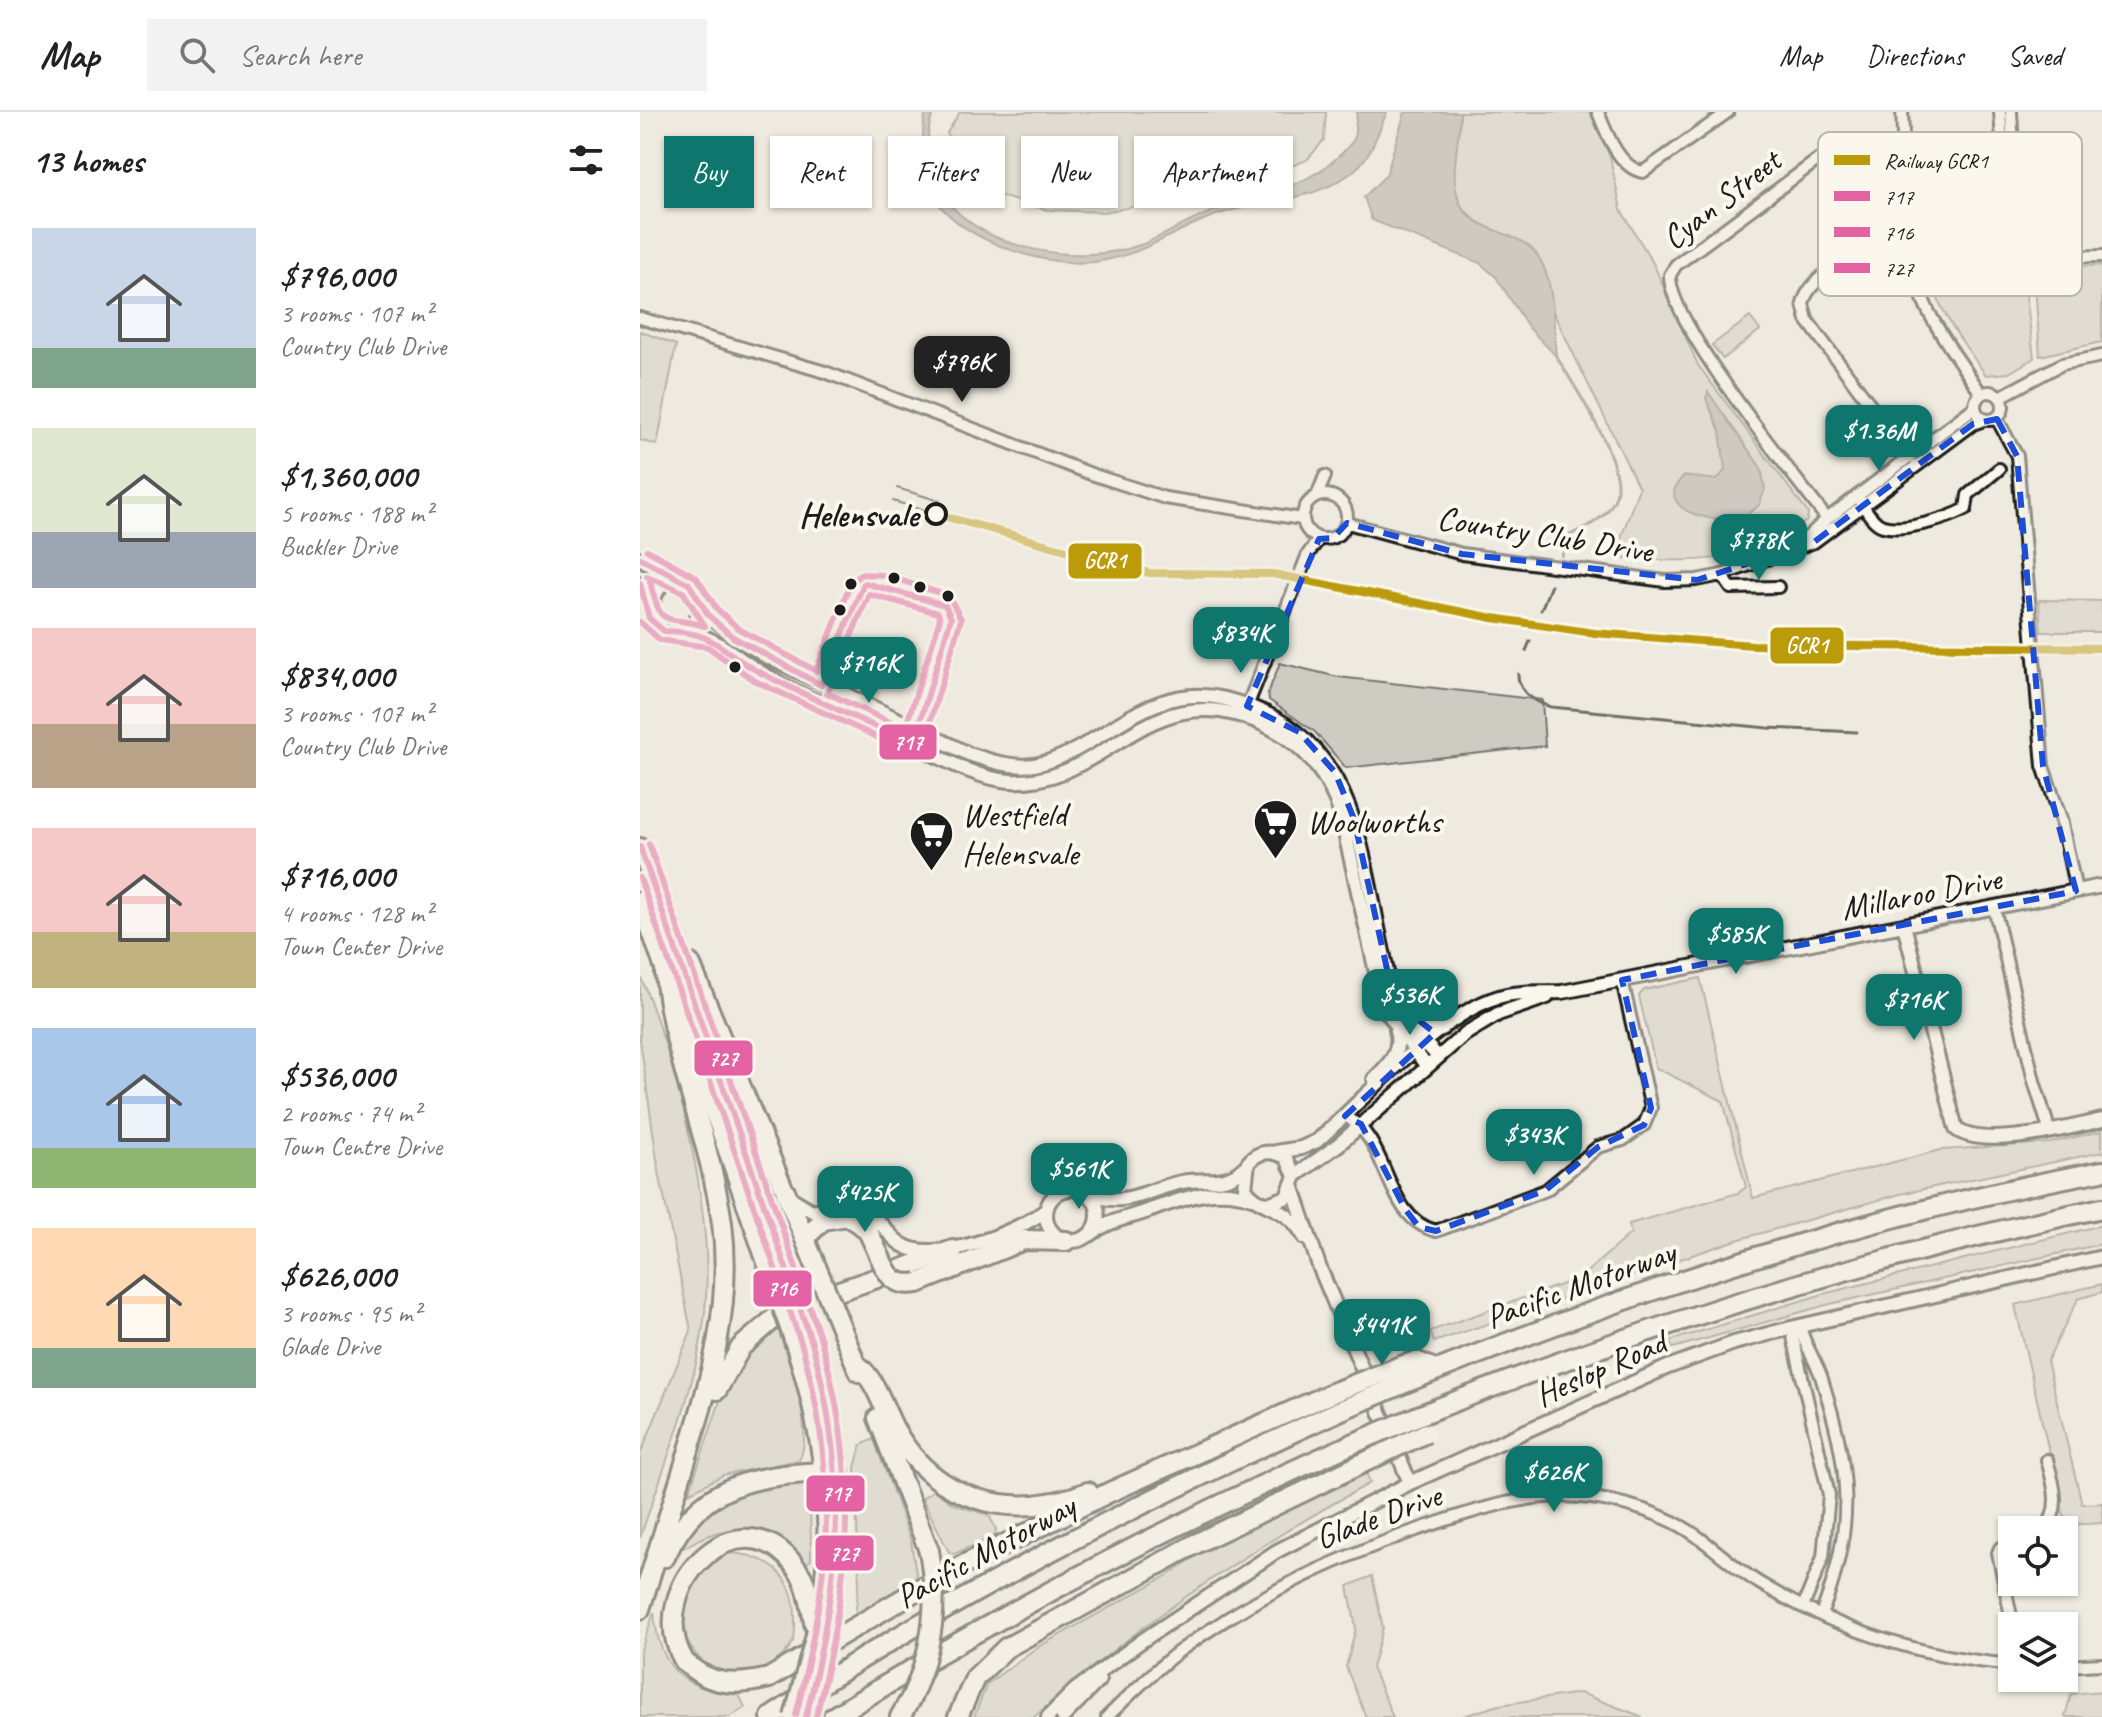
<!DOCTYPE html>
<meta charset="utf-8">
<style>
body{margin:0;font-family:Caveat,sans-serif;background:#f2f2f2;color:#222;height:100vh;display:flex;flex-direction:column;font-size:30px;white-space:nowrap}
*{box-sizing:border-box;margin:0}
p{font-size:26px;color:#767676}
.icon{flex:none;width:44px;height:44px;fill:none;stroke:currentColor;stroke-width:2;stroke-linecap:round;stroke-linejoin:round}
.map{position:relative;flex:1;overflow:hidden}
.panel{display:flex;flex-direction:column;background:#fff;width:640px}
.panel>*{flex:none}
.hud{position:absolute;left:24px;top:24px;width:760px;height:72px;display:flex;gap:16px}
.controls{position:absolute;left:1358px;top:1404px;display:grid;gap:16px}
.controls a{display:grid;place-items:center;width:80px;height:80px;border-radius:0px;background:#fff;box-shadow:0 2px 6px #0004;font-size:40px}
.price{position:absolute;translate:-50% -68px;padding:0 18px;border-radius:16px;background:#0f766e;color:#fff;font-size:26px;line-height:52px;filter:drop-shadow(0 2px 4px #0008)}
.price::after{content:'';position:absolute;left:50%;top:48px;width:24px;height:18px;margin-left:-12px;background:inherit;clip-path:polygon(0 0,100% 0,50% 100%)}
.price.active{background:#222;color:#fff}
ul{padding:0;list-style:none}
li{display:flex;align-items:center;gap:24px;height:200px;padding:0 32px}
li span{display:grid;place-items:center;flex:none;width:224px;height:160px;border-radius:0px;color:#555}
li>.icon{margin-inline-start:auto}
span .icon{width:96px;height:96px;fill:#fffc;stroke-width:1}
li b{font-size:34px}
h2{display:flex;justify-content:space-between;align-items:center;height:96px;padding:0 32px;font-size:34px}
.tag{padding:0 28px;border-radius:0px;background:#fff;box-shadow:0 2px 6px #0004;font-size:28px;line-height:72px}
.tag.active{background:#0f766e;color:#fff}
header{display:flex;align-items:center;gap:48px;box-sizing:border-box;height:112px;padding:0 40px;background:#fff;border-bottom:2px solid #e0e0e0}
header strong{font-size:38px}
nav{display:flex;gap:44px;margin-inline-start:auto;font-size:28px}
.search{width:560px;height:72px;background:#f2f2f2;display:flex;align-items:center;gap:20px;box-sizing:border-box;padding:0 28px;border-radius:0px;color:#767676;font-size:30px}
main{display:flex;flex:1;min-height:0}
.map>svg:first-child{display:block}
.green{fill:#ceccc2;stroke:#75746f;stroke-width:2}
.water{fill:#a6a39d;stroke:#6f6d69;stroke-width:2}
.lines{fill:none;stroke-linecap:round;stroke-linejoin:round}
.stream{stroke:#6f6d69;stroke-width:3}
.motorway-tunnel{stroke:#c4c1b8;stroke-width:18;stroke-dasharray:18 9;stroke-linecap:butt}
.minor-casing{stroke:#1c1c1c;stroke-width:16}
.tertiary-casing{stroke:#1c1c1c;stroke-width:18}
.trunk-casing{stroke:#1c1c1c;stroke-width:22}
.motorway-casing{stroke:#1c1c1c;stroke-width:24}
.minor{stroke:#fbf7ec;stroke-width:10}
.tertiary{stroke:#fbf7ec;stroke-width:12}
.trunk{stroke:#fbf7ec;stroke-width:16}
.motorway{stroke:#fbf7ec;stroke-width:18}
.tram{stroke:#1c1c1c;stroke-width:2}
.trunk-bridge-casing{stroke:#1c1c1c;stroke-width:22;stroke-linecap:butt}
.motorway-bridge-casing{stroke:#1c1c1c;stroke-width:24;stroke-linecap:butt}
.trunk-bridge{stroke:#fbf7ec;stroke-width:16}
.motorway-bridge{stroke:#fbf7ec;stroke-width:18}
.bus-1-casing{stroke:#fbf7ec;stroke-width:12}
.bus-2-casing{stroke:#fbf7ec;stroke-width:12}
.bus-3-casing{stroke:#fbf7ec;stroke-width:12}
.bus-1{stroke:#e463a4;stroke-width:6}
.bus-2{stroke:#e463a4;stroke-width:6}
.bus-3{stroke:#e463a4;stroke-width:6}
.rail-1-casing{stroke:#fbf7ec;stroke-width:14}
.rail-1{stroke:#bb9b08;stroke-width:8}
.marked{fill:none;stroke:#1d4ed8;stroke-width:6;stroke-dasharray:16 10;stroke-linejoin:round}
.stop-dot{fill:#fbf7ec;stroke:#1c1c1c;stroke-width:4}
.bus-dot{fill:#1c1c1c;stroke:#fbf7ec;stroke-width:3}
.labels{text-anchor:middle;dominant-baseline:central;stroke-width:8;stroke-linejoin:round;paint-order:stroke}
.street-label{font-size:34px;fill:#1c1c1c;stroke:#fbf7ec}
.stop-label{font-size:34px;font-weight:bold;fill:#1c1c1c;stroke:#fbf7ec;text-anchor:end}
.poi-label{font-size:34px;fill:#1c1c1c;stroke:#fbf7ec;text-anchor:start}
.key{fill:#fbf7ec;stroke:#b8b5ae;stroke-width:2}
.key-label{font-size:22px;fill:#1c1c1c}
.line-badge{stroke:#fbf7ec;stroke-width:3}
.badge-label{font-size:22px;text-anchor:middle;font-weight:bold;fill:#fff}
</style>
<header>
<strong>Map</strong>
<div class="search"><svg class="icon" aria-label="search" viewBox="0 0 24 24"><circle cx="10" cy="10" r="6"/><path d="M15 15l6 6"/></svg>Search here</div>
<nav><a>Map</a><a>Directions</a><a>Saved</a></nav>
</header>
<main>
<section class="panel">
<h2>13 homes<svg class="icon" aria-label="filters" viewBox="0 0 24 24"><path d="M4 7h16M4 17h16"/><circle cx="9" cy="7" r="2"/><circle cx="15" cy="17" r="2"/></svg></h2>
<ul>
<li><span style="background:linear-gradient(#c9d6e8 75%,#7fa58c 0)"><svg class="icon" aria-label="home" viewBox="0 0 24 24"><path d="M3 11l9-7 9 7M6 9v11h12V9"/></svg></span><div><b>$796,000</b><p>3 rooms · 107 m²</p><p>Country Club Drive</p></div></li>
<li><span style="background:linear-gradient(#dfe7d0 65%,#9aa5b1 0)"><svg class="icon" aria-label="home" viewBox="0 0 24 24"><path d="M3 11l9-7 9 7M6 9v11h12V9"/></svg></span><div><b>$1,360,000</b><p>5 rooms · 188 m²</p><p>Buckler Drive</p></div></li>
<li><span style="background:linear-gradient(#f6c9c9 60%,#b9a48a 0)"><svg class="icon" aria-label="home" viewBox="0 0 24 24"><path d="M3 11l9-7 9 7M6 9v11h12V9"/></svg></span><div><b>$834,000</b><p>3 rooms · 107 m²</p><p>Country Club Drive</p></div></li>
<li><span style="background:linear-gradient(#f6c9c9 65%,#c2b280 0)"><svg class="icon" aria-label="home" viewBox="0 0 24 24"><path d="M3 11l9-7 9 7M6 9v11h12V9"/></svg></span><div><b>$716,000</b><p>4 rooms · 128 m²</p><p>Town Center Drive</p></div></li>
<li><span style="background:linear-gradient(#a9c7e8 75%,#8fb573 0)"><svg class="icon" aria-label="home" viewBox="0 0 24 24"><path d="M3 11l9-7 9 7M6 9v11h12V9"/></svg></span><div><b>$536,000</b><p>2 rooms · 74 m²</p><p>Town Centre Drive</p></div></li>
<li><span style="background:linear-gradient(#ffd9b3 75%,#7fa58c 0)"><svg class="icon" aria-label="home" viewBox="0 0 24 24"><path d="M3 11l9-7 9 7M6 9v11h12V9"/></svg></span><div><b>$626,000</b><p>3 rooms · 95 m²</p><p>Glade Drive</p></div></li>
</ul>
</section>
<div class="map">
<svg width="1462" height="1605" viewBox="0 0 1462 1605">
<rect width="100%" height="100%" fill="#eeeadf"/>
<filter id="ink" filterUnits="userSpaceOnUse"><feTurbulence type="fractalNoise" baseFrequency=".0125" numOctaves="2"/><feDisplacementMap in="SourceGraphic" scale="16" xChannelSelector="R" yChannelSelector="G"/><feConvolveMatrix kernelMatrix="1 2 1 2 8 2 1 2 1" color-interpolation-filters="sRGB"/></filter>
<g filter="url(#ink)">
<path class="green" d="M320 0H686L684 28 667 48 587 79 463 100 407 98 344 79 316 49 307 21Z
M820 0H950L970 45 981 98 1013 151 1058 253 1168 401 1167 409C1098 454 1053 451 974 445L999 376 911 196 905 163 860 121 836 109 821 94 813 69Z
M1355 113 1358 119 1357 149 1368 159 1383 160 1394 246 1369 261 1346 263C1308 211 1288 183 1280 117Z
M1462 153V230L1400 244 1394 158Z
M1110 205 1120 218 1083 247 1072 233Z
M0 219 36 233 17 333 0 328Z
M1399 488 1462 489V520H1401Z
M640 551 698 565 902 588 905 634 706 656 675 620 629 588 628 581Z
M0 863C39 958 77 1107 64 1209 54 1283 23 1356 0 1426V1343L51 1219 18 1055 0 928Z
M1060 866 1113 1086 1301 1038 1409 1031 1462 1019V1040L1260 1082 1100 1127 794 1230 790 1219 940 1166 991 1121 989 1112 1098 1081 1106 1075 1083 989 1016 956 999 884 1004 878Z
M1462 1113V1132L1190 1192 1033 1236 1029 1229 1183 1182Z
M1462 1172V1180L1438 1187 1407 1249 1442 1392 1462 1391V1411L1426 1413 1375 1193Z
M136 1211C147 1245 176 1317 159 1348L83 1363 49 1381 85 1274 97 1250Z
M234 1327 271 1429 277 1467 215 1505 219 1470 215 1356 221 1333Z
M726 1360 730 1371C609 1437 497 1513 394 1605H334L347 1572 396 1536 523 1466 570 1435Z
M170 1370 171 1448 165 1452C127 1412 90 1407 44 1436L40 1432C80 1382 107 1376 170 1370Z
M294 1378 313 1392 349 1403 356 1417 355 1424 314 1442 309 1440 282 1386Z
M90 1441C128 1443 155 1464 155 1505 155 1512 156 1522 153 1529 135 1566 80 1573 55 1541 51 1536 44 1527 42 1521 39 1502 44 1464 61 1452 69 1447 81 1444 90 1441Z
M732 1464 743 1516 732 1556 753 1605H726L706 1555 716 1516 708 1474Z
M14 1500C19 1557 43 1578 99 1583L105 1595 90 1605H0V1541Z
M1462 1579V1605H1425L1431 1582Z
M940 1581 1003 1605H820L859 1593Z"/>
<path class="water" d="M286 0H294C283 23 288 61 302 82 341 140 441 155 503 132 529 121 554 106 581 96 635 76 675 76 714 28L717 0H747C739 18 733 39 719 54 685 88 627 88 583 101 536 115 509 143 454 150 402 156 306 125 287 72 282 60 282 43 283 30 283 20 283 9 286 0Z
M765 0H820C820 30 808 64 820 91 832 119 872 118 892 137 916 161 913 213 916 244L889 216 856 165 840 151 732 108 724 85 746 63Z
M1068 280 1121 356 1125 377 1119 393C1093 423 1005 400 1044 364L1077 368 1085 358 1080 319 1066 287Z"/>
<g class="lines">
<path class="stream" d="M915 242C932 271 991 356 974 389 964 408 948 414 930 423L922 444
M901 498 911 473
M886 539 890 529
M878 562C878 581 895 590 911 595L1128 616 1217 620"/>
<path class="motorway-tunnel" d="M168 1191 173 1189"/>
<defs>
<path id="minor" d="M958 0C966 20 979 56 1003 60L1088 0
M1262 0C1266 62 1259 136 1286 194 1300 225 1323 253 1341 282
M1360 0 1370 146 1462 144
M1371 0 1378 123 1385 148
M0 206 185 260 451 362 525 386 662 407
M1335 294a14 14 0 1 1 28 0a14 14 0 1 1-28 0Z
M1360 285 1422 252 1462 244
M1357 307 1377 344 1403 654 1421 707 1436 779
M1270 346 1167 208 1163 192C1167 171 1205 143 1225 139 1240 136 1256 137 1270 136
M663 405a22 22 0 1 1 44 0a22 22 0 1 1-44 0Z
M677 384 685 364
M1221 390C1227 399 1233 411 1243 414 1264 420 1307 407 1326 397L1328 383 1359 357
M1187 407C1154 363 1028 211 1030 163L1036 153 1179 47 1196 42 1264 38
M707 411 822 442 1025 469 1057 468 1082 463 1091 476 1138 475
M1159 433 1187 407 1335 295
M1082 463 1174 430 1333 312 1344 308
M604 602 668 442 679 427
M1354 795 1394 969 1410 1020
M705 1004C751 1027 743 1106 796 1119L906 1078 958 1035 983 1028 1004 1013 1011 996 982 868
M1160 1214C1164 1233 1175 1247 1181 1264 1210 1357 1217 1411 1181 1503
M1151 1216 1189 1383 1183 1445 1163 1495
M1404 1418C1422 1398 1414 1372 1407 1348
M1372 1432 1360 1436 1358 1441 1373 1514
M1424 1554 1462 1552
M467 1605C490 1583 513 1559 538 1540 618 1481 704 1442 797 1411 842 1396 891 1381 939 1385 969 1387 1000 1395 1027 1407 1064 1423 1088 1453 1121 1472 1199 1519 1282 1545 1372 1553"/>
<path id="tertiary" d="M0 446 33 467
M0 471 6 485
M61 491 54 514C5 545 0 463 40 468L51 474 67 502 122 542 329 642C350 649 372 656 394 653 459 642 506 567 585 587 716 619 719 730 743 840 747 858 749 877 755 894 763 913 785 929 798 945
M46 519C77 526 94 544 120 560 164 587 215 605 263 627 297 643 332 666 370 669 470 675 509 553 631 616 666 634 690 666 701 703L744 896 787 955
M1264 813 1316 1017C1343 1038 1429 1016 1462 1008
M763 896 781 911 802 917
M734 967C749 953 762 939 756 918
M636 1040 661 1036 677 1029C727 985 803 897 866 883 883 879 904 881 922 880L1462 774
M655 1064 698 1033 825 922 858 902 907 885
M653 1076 679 1154 770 1371
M406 1103a26 26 0 1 1 52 0a26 26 0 1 1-52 0Z
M446 1081C490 1097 502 1078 542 1070 567 1065 586 1075 606 1054
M151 1086 172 1099C186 1097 199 1088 214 1092 235 1097 244 1121 261 1132 293 1154 378 1120 406 1098
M628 1092 647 1085 655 1064 646 1045C631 1038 619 1038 608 1051L605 1076C620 1099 646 1090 665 1126
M450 1123C468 1108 486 1107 508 1099 542 1087 575 1073 612 1086
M408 1605 435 1578 503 1528 637 1439 770 1371 1028 1255 1094 1231 1151 1216 1462 1145
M423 1605 459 1568"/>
<path id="trunk" d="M0 735 154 1181
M0 788 139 1188
M51 851 146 1081
M164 1208C199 1308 209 1406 189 1510
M149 1216C182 1313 198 1411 177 1513"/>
<path id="motorway" d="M146 1081 184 1174
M167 1132V1124L183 1108 207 1104 227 1117 240 1145
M257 1159 313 1138
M278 1171 384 1128 426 1129
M196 1180 237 1166
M192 1193 219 1260
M216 1252C237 1268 243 1297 256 1320 297 1391 374 1409 448 1380
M758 1255 776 1249 797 1258
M765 1271C989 1180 1224 1103 1462 1059
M77 1278 101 1235 136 1205
M778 1304C1000 1215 1228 1145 1462 1096
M238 1306 289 1439
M25 1445C61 1366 122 1363 199 1359
M0 1497C15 1448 30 1399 45 1351 69 1271 93 1196 82 1111 70 1027 33 944 25 862
M176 1519C171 1501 171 1482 162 1465 108 1370 0 1473 44 1549 69 1574 97 1574 129 1566L301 1464 470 1380 692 1281
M131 1605C311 1484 502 1389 699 1299
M193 1605C360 1502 533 1411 712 1332
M260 1605 271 1586
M318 1605 335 1566 366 1536 557 1431 721 1352"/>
</defs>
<use href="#minor" class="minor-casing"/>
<use href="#tertiary" class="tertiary-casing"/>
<use href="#trunk" class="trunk-casing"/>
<use href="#motorway" class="motorway-casing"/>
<use href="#minor" class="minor"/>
<use href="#tertiary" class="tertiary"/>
<use href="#trunk" class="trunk"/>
<use href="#motorway" class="motorway"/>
<path class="tram" d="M257 376 300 389
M253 389 296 402"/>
<defs>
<path id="trunk-bridge" d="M154 1181 164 1208
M139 1188 149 1216
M153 1605 176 1519
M166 1605 189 1510"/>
<path id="motorway-bridge" d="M240 1145C248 1165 256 1175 278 1171
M184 1174 192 1193
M692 1281 758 1255
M699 1299 765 1271
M712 1332 778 1304
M721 1352 786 1321
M271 1586C293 1538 299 1490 289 1439"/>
</defs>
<use href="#trunk-bridge" class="trunk-bridge-casing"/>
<use href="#motorway-bridge" class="motorway-bridge-casing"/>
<use href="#trunk-bridge" class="trunk-bridge"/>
<use href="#motorway-bridge" class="motorway-bridge"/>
<defs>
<path id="bus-1" d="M0 446 49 472 69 504 93 525 181 573 224 471 305 493 311 506 278 616 268 630C220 607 170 586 123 562 81 541 78 519 24 519L9 506 0 471
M0 735 172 1231C210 1368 199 1469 166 1605"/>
<path id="bus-2" d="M7 464 43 480 65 514C21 502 22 518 10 469
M229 482 298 501 300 507 265 617 187 581Z
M0 766 162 1234C200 1369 189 1468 156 1603"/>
<path id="bus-3" d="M0 510 20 528 68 535 115 569 269 640 287 620 321 507 309 484 244 463 220 462 209 475 176 559 99 517 77 497 56 465 7 438
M9 732 181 1228C220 1365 210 1468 176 1605"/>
</defs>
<use href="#bus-1" class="bus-1-casing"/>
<use href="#bus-2" class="bus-2-casing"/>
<use href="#bus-3" class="bus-3-casing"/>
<use href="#bus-1" class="bus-1"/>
<use href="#bus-2" class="bus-2"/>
<use href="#bus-3" class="bus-3"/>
<defs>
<path id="rail-1" d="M296 402 509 461 633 462 853 506 954 521 1113 533 1462 536"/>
</defs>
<use href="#rail-1" class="rail-1-casing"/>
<use href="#rail-1" class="rail-1"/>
</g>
</g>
<path d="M0 0H1462V1605H0ZM1357 307 1377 344 1403 654 1436 779 982 868 1011 996 1004 1013 958 1035 906 1078 796 1119 779 1115 765 1097 721 1012 705 1004 795 921 754 889 714 707 695 660 659 620 607 594 679 427 693 426 707 411 822 442 1057 468 1174 430 1333 312Z" fill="#eeeadf" fill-opacity=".55" fill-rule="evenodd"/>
<path class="marked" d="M1357 307 1377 344 1403 654 1436 779 982 868 1011 996 1004 1013 958 1035 906 1078 796 1119 779 1115 765 1097 721 1012 705 1004 795 921 754 889 714 707 695 660 659 620 607 594 679 427 693 426 707 411 822 442 1057 468 1174 430 1333 312Z"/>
<defs>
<symbol id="supermarket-pin" viewBox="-11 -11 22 30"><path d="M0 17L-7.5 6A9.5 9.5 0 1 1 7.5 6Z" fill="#1c1c1c" stroke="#fbf7ec"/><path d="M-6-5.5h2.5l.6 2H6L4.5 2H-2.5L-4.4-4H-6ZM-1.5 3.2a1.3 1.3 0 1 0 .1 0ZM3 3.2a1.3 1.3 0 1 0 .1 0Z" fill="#fff"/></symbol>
</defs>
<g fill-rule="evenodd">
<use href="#supermarket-pin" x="610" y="684" width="51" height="69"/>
<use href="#supermarket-pin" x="266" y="696" width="51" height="69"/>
</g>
<circle class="stop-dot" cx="296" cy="402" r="10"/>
<g class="bus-dot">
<circle cx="254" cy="466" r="7"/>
<circle cx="211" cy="472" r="7"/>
<circle cx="280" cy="475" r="7"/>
<circle cx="308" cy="484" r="7"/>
<circle cx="200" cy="498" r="7"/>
<circle cx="95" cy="555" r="7"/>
</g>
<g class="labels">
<g class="street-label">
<text transform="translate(1081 87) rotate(-38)">Cyan Street</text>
<text transform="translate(905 422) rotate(9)">Country Club Drive</text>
<text transform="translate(1281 781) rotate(-11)">Millaroo Drive</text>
<text transform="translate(940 1172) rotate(-20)">Pacific Motorway</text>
<text transform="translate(960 1256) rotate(-24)">Heslop Road</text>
<text transform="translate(738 1404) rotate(-20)">Glade Drive</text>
<text transform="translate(345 1439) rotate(-29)">Pacific Motorway</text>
</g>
<g class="stop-label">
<text x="278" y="402">Helensvale</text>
</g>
<g class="poi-label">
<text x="322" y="702">Westfield<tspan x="322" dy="39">Helensvale</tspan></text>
<text x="667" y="709">Woolworths</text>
</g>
</g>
<rect x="1178" y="20" width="264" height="164" rx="12" class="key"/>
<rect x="1194" y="43" width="36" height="10" fill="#bb9b08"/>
<rect x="1194" y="79" width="36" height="10" fill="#e463a4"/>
<rect x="1194" y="115" width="36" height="10" fill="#e463a4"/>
<rect x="1194" y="151" width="36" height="10" fill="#e463a4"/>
<g class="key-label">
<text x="1244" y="56">Railway GCR1</text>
<text x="1244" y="92">717</text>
<text x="1244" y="128">716</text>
<text x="1244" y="164">727</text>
</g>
<g class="line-badge">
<rect x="427" y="430" width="76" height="38" rx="8" fill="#bb9b08"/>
<rect x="1129" y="514" width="76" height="39" rx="8" fill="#bb9b08"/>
<rect x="238" y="611" width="60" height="38" rx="8" fill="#e463a4"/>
<rect x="53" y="927" width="61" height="38" rx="8" fill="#e463a4"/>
<rect x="112" y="1157" width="61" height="39" rx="8" fill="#e463a4"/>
<rect x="165" y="1362" width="61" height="39" rx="8" fill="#e463a4"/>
<rect x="174" y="1422" width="61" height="38" rx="8" fill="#e463a4"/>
</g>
<g class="badge-label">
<text x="465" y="456">GCR1</text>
<text x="1167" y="541">GCR1</text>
<text x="268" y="638">717</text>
<text x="83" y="954">727</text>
<text x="142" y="1184">716</text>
<text x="196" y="1389">717</text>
<text x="204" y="1449">727</text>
</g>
</svg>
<div class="controls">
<a><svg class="icon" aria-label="locate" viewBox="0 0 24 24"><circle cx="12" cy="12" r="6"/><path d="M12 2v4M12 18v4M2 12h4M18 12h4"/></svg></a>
<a><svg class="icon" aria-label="layers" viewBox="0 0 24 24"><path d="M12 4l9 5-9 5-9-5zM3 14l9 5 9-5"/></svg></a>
</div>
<b class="price active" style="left:322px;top:292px">$796K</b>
<b class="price" style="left:1239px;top:361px">$1.36M</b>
<b class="price" style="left:1119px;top:470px">$778K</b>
<b class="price" style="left:601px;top:563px">$834K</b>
<b class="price" style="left:229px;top:593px">$716K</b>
<b class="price" style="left:1096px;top:864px">$585K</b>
<b class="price" style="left:770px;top:925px">$536K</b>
<b class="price" style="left:1274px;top:930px">$716K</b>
<b class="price" style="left:894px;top:1065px">$343K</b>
<b class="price" style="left:439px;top:1099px">$561K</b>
<b class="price" style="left:225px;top:1122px">$425K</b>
<b class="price" style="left:742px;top:1255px">$441K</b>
<b class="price" style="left:914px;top:1402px">$626K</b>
<div class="hud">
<a class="tag active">Buy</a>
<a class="tag">Rent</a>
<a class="tag">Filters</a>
<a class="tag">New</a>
<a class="tag">Apartment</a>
</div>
</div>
</main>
